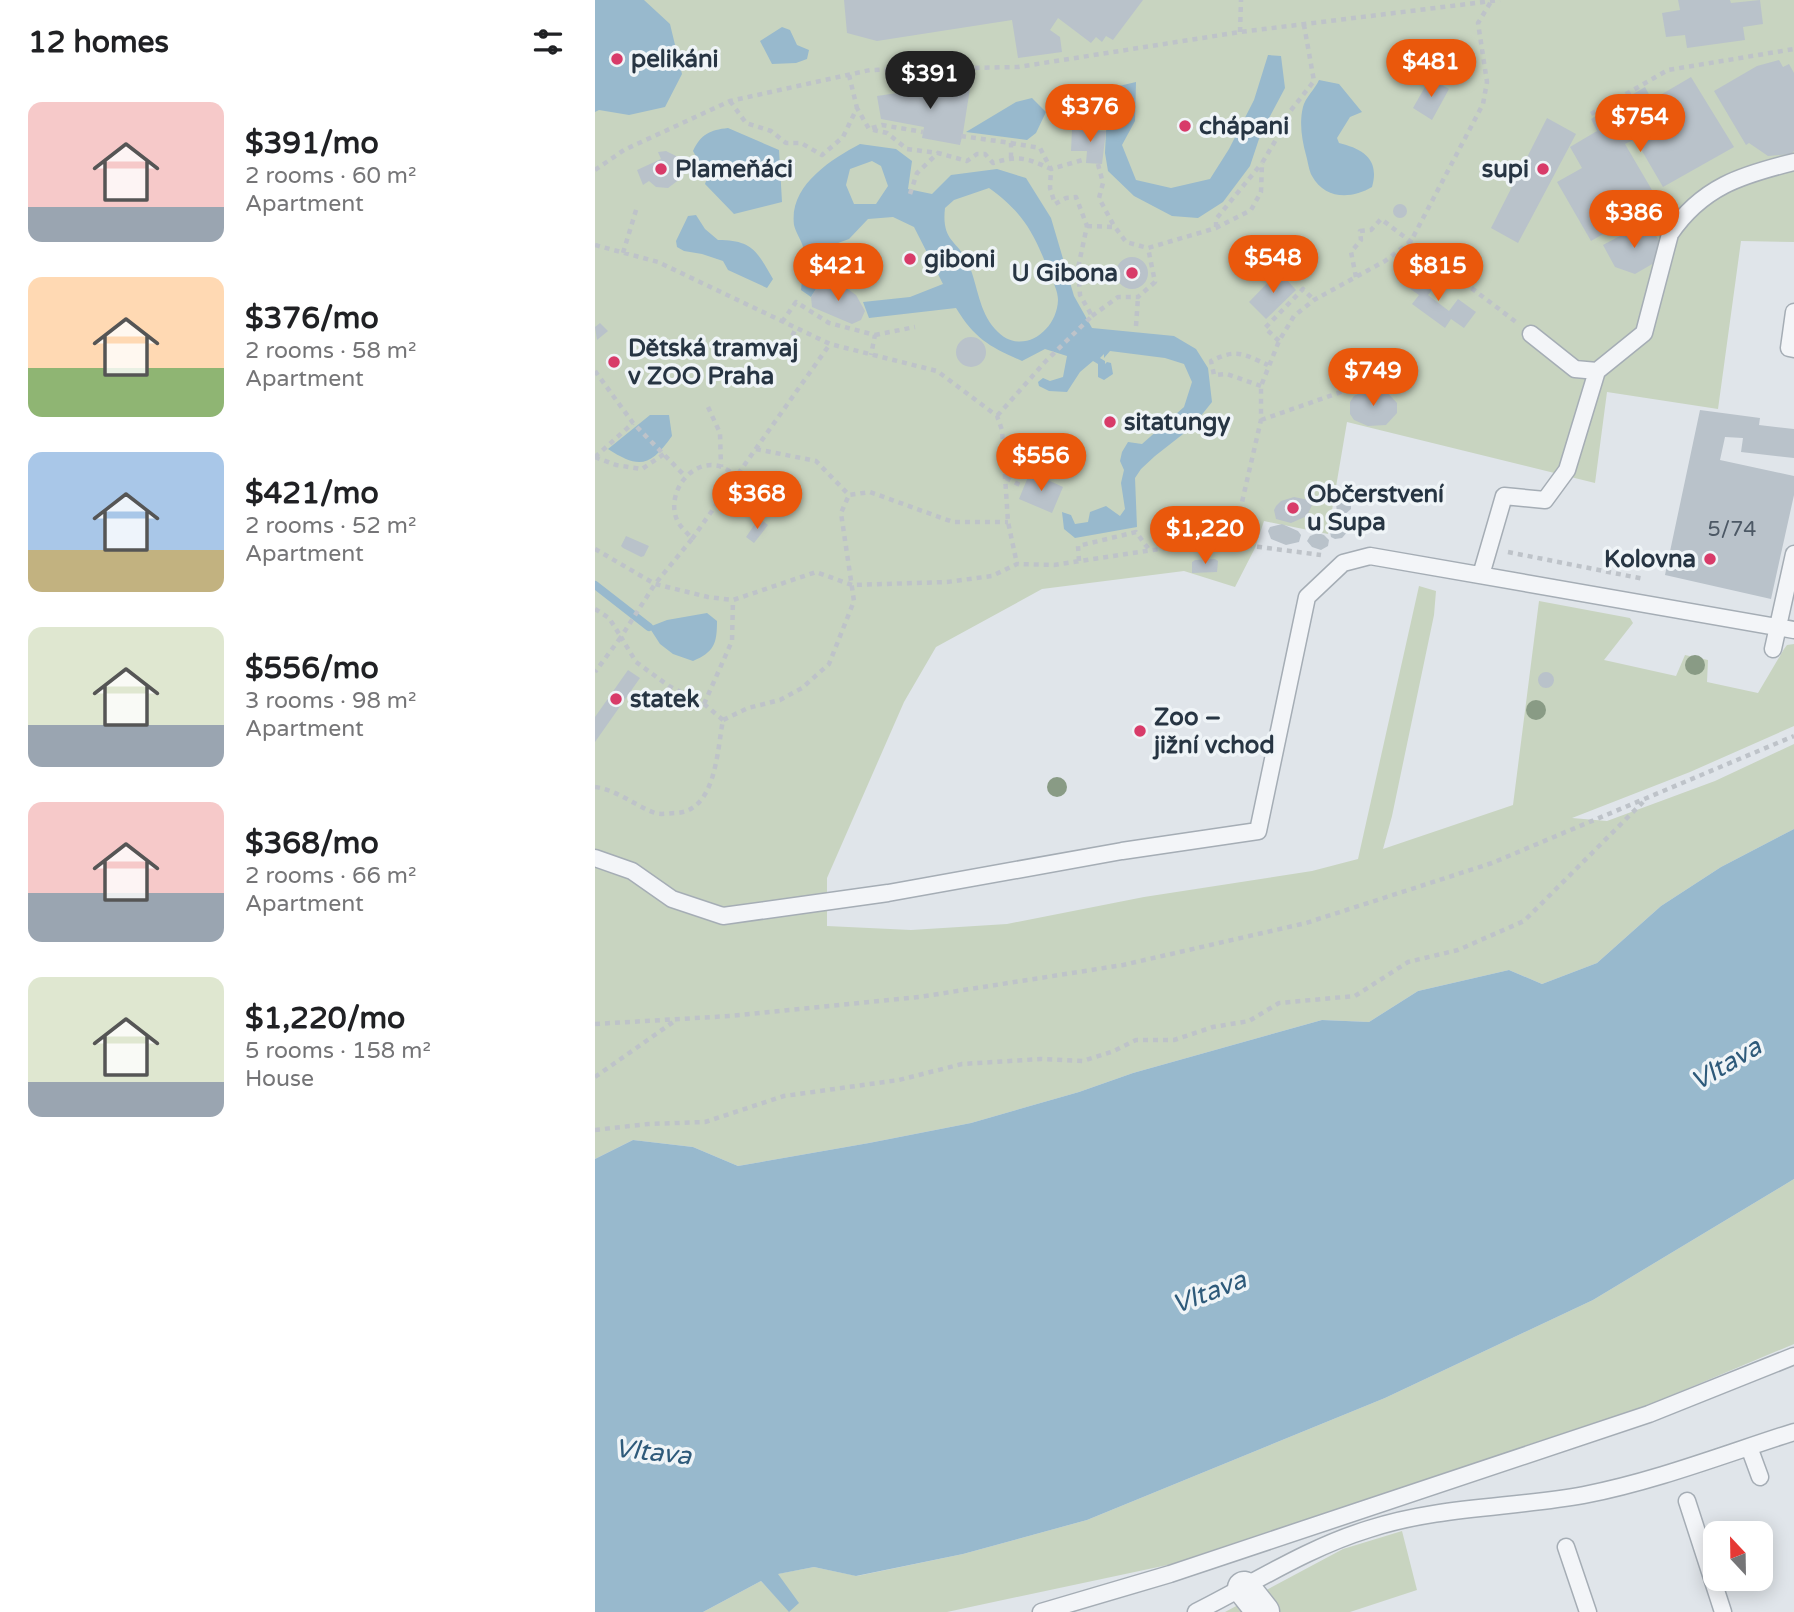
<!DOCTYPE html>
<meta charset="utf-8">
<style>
body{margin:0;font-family:"Varela Round",sans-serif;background:#f2f2f2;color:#202124;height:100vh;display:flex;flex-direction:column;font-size:26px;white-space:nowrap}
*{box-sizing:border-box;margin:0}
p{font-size:23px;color:#757577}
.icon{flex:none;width:38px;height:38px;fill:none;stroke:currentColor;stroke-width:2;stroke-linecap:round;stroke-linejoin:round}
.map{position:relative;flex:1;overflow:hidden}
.drawer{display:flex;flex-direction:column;background:#fff;width:595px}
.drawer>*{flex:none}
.needle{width:46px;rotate:338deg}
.fabs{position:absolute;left:1108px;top:1521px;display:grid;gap:14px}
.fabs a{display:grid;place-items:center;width:70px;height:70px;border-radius:14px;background:#fff;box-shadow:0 4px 18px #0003;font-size:35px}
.price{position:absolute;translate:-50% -60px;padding:0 16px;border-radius:24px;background:#ea580c;color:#fff;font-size:23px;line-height:46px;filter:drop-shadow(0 2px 4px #0008)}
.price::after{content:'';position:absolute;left:50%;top:42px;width:21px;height:16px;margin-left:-10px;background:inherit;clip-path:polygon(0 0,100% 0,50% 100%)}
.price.on{background:#222;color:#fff}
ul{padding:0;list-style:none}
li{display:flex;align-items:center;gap:21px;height:175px;padding:0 28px}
li span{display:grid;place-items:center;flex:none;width:196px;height:140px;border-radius:14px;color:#555}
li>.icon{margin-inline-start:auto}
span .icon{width:84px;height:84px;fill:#fffc;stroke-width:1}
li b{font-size:30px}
h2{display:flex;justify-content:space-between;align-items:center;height:84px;padding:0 28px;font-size:30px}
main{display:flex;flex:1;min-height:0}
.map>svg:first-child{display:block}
.green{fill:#c8d4c0}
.water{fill:#98b9cd;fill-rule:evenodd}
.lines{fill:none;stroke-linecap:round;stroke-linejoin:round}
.stream{stroke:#98b9cd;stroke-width:8}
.building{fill:#b9c2ca}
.lane-casing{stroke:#a5adb5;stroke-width:19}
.street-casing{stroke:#a5adb5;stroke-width:35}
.path{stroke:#bec3c9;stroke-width:4.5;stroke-dasharray:5 5;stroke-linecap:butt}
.lane{stroke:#f3f5f8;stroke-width:16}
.street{stroke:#f3f5f8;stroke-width:32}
.tree{fill:#899b85}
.poi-dot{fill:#d83b69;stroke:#eff4f7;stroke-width:2.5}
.labels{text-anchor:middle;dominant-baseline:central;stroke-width:7;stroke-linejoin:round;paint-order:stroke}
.number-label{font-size:21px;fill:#4c5865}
.poi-label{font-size:24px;font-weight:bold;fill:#273543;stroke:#eff4f7;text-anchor:start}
.water-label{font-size:26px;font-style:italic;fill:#2e5a7a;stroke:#eff4f7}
</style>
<main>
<section class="drawer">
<h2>12 homes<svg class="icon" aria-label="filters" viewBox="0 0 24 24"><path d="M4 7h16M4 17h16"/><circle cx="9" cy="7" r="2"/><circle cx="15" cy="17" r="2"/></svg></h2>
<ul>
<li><span style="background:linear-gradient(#f6c9c9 75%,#9aa5b1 0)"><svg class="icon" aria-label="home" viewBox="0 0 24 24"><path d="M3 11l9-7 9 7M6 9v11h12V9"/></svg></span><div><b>$391/mo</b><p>2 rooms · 60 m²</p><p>Apartment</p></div></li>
<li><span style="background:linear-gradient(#ffd9b3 65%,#8fb573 0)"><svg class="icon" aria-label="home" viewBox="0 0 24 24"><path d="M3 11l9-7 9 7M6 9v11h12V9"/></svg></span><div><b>$376/mo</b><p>2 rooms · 58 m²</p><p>Apartment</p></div></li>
<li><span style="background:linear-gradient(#a9c7e8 70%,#c2b280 0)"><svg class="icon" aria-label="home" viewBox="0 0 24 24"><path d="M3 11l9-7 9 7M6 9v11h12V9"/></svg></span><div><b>$421/mo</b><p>2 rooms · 52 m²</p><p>Apartment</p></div></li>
<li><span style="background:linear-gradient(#dfe7d0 70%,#9aa5b1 0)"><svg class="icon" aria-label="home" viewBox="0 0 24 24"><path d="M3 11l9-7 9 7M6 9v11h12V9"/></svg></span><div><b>$556/mo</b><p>3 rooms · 98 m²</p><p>Apartment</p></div></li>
<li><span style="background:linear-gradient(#f6c9c9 65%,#9aa5b1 0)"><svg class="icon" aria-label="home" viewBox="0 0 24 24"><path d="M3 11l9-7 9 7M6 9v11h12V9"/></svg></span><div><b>$368/mo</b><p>2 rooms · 66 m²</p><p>Apartment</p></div></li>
<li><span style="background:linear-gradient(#dfe7d0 75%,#9aa5b1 0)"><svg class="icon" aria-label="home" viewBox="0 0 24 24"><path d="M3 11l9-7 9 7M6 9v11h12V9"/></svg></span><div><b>$1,220/mo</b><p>5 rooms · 158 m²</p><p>House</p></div></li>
</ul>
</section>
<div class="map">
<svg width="1199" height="1612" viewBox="0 0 1199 1612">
<rect width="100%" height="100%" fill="#e0e5ea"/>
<path class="green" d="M0 0H1199V242L1146 241 1123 409 1012 392 1000 483 752 422 733 534 669 521 660 548 640 587 589 571 447 589 341 647 309 702 232 878V926L316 930 412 924 549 897 717 871 763 859 824 586 841 591 839 615 797 816 788 849 918 805 944 601 1035 618 1038 623 1009 660 1081 676 1090 655 1113 660 1112 682 1163 693 1189 649 1192 645 1199 644V726L1095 772 977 818 1012 821 1120 781 1199 744V829L1126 867 1066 906 1002 963 947 984 914 970 823 991 774 1022 727 1020 538 1073 484 1092 376 1123 274 1143 143 1166 98 1147 38 1140 0 1159Z
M1199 1179V1344L1051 1406 582 1563 352 1612H108L166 1581 194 1611 182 1574 219 1567 262 1576 368 1554 492 1520 790 1398 998 1300Z
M807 1531 822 1590 755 1612H630L748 1549Z"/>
<path class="water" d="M0 0H49L75 24 87 74 70 107 34 115 4 110 0 112Z
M187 27 195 30 202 45 214 50 212 59 201 63 177 64 165 41Z
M673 55 686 56 690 88 666 133 655 166 628 202 603 218 577 216 539 196 513 171 510 153 511 131 524 86 541 82 540 121 527 145 541 180 576 188 615 179 634 149 659 100Z
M724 80 744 84 767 112 755 117 742 138 744 143C768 149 785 159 777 187 757 199 730 200 717 176 714 171 713 162 711 155 707 140 704 123 708 107 710 98 720 89 724 80Z
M437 98 451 112 441 133 432 140 371 132 421 102Z
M133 128 184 150 187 202 139 214 110 184 116 167 104 162 98 151C106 134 115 130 133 128Z
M265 144 301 149 317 161 313 189 337 194 356 175 402 169 431 178 456 218 479 296 497 328 579 336 601 349 613 368 617 402 597 427 560 456 546 469 540 478 542 527 480 538 469 529 467 512 476 515 480 524 493 522 495 512 511 506 525 516 530 509 526 483 529 470 525 461 527 452 533 442 547 444 589 407 597 382 589 364 570 358 515 351 509 358V354L505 358 510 361V364L512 362 516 363 518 374 509 380 503 377V386V364L498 361 485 372 472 392 454 391 444 386 443 382 448 378 455 381 468 377 472 356 450 349 427 361C395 347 380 339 361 308L274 318 268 302 315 297 348 284 319 227 298 217 273 219 254 239 224 250 221 289 216 297 206 290C207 277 210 263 209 251 208 242 201 234 199 225 194 186 235 160 265 144ZM277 161 286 166 293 186 281 204H259L251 185 255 169ZM394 188C430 214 439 234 455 274 458 282 463 291 463 300 462 332 425 358 400 329 384 311 383 287 374 265 364 240 346 243 350 208L359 200Z
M101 215 110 229 123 240C157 240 162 251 178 279L172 288 133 270 128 261 107 254 89 251 82 247 81 241 93 216Z
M55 415H74L77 436C55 467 44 469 13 449Z
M112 613 122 621C122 644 119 652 98 661L78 654 65 644 54 627 72 620Z
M1199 829V1179L998 1300 790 1398 492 1520 368 1554 261 1576 219 1567 183 1574 204 1603 194 1612 166 1581 108 1612H0V1159L38 1140 98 1147 143 1166 274 1143 376 1123 484 1092 538 1073 727 1020 774 1022 823 991 914 970 947 984 1002 963 1066 906 1126 867Z"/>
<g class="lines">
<path class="stream" d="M0 585 54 627"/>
</g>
<path class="building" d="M249 0H548L518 40 511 36 507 42 501 37 496 43 463 18 455 30 465 37 467 52 423 58 417 20 282 41 252 33Z
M1083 0H1135L1136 3 1165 0 1168 24 1148 27 1150 40 1092 48 1090 35 1071 37 1067 13 1085 10Z
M1184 60 1188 67 1194 64 1199 73V151L1196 154 1173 156 1154 143 1151 145 1119 91 1162 66Z
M1096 77 1139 147 1068 187 1040 139 1030 144 1064 202 996 241 962 182 987 168 975 147 1002 131 996 119 1050 87 1057 100Z
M835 78 854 89 837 120 818 108Z
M376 82 368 133 365 145 327 138 329 127 286 119 282 96Z
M952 118 981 134 923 243 896 228Z
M477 130 511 131 507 164 491 163 492 151H476Z
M71 151 81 156 86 162 88 170 85 179 73 188 61 187 54 181 48 185 42 170 66 159 63 152Z
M798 211a7 7 0 1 1 14 0a7 7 0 1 1-14 0Z
M1055 226 1066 244 1059 263 1040 274 1020 267 1008 245 1036 230 1046 232Z
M521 273a16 16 0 1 1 32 0a16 16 0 1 1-32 0Z
M824 269 843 282 833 295 854 311 863 299 881 312 869 328 856 319 850 328 817 304 824 295 811 286Z
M684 271 701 290 671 319 654 302Z
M237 283 247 285 261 295 270 311 266 320 257 324 217 307 216 297 221 289Z
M5 323 13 331 2 340 0 327Z
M361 352a15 15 0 1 1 30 0a15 15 0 1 1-30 0Z
M773 389 791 391 802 403V413L791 425 773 426 759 420 755 414V402L759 396Z
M1105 410 1165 418 1164 425 1199 429V458L1146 452 1148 438 1130 437 1125 460 1199 476V495L1176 599 1070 575Z
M435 472 468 487 457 513 424 499Z
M749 494 755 497 756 503V509L748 516 742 513 741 503 744 497Z
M699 497 714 500 717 505 712 516 696 523 681 519 679 510 681 506 686 501Z
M164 518 173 525 159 543 151 537Z
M745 521 751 522 754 530 747 538 740 539 736 537 735 532 738 525Z
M687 524 703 531 706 535 704 542 691 545 676 539 673 531 675 527Z
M723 533 729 535 734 540 733 546 726 550 717 547 712 541 715 536Z
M31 536 54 546 49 556 46 557 28 548 26 546Z
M620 559 623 561 622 572 597 573V562L600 560Z
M33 670 45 678 0 742V717Z
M943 680a8 8 0 1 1 16 0a8 8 0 1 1-16 0Z"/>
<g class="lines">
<defs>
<path id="lane" d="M1199 312 1194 348 1199 349
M936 334 980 369 1002 371 1049 333 1075 234C1107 187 1146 175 1199 162
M886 575 909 496 950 500 972 470 1002 371
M1178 649 1199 554
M0 858 37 871 77 899 128 916 293 893 527 851 663 831 712 597 748 563 775 556 1199 630
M1154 1447 1165 1477
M1092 1501 1128 1612
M971 1547 993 1612
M446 1612 575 1574 1054 1414 1199 1356
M601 1612C659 1583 712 1548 774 1529 844 1506 918 1508 989 1495 1061 1481 1130 1454 1199 1432"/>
<path id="street" d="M649 1588 668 1612"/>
</defs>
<use href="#lane" class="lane-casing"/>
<use href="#street" class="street-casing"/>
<path class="path" d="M645 32 646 0
M254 75 262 108
M135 101 151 123 176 131 191 143H206L227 155 248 137 262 108 274 129 292 133 312 149 343 153 372 161 382 154H390L398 163C423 155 432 158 456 169L455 188 460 204 471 198 481 197 492 226 483 268 485 295 497 316 450 362 402 416
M996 114 1073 70 1199 49
M277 128 287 125 328 132
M366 136 416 143V157
M416 143 445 148 456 169 491 159
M503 164 508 183 504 198 519 226
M0 170 29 150 135 101 275 70 423 67 645 32 905 0
M315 194 322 173 343 153
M1057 207 1063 216
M492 226 520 227 531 242 553 248 621 228 656 210 666 192 667 163 682 138 686 123 719 81 709 25
M621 227V219L667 163
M0 245 63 262 235 344 342 371 402 416 407 430 413 522 422 564
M28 253 42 207
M761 277 756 252 766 240 765 231 776 230 786 219 921 322
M497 316 523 297H543L560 282 553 248
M187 322 201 302 234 323 280 335 276 355
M541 326 543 297
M280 335 320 327
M684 341 670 328 708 289 719 300
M189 354 201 328
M0 371 38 423 90 476
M666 386 632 374 619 375 616 361C642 348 648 354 673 365
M113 407 125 433 126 467
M666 420 769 384H778
M161 449 221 461 254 495 275 492 358 522H413
M0 457 21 465 47 469 69 454
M0 457 38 423
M411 478 429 487
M625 533 649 545 726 555
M97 539 235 344
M0 549 60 584 113 597 138 600 221 572 257 585 352 582 397 576 422 564 459 565 598 544 625 533 644 515 666 420V386L684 341 699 316 719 300 790 261 816 241 888 104 892 82 883 23 897 0
M913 552 1049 579
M484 561 483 546 541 532 555 551
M0 609 14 618 26 637 0 672
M109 704 137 641 138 600
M128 720 109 704 74 686 41 662 26 637 60 584 97 539C93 533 86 528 83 522 69 495 96 456 127 467 132 469 137 473 141 476
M0 787C22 790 39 805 60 813 66 815 74 813 81 813 121 811 122 751 128 720L153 708 185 700 207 688 234 664 259 601 246 513 254 495
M0 1024 135 1016 324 997 528 965 711 923 897 863 1199 736
M0 1077 81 1020
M0 1130 53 1124 110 1122 189 1096 304 1080 367 1064 446 1059 488 1061 519 1051 541 1040H579L618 1027 654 1021 684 1003 760 996 813 962 863 950 929 921 1048 802"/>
<use href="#lane" class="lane"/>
<use href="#street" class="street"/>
</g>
<g class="tree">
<circle cx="1100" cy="665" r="10"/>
<circle cx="941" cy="710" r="10"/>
<circle cx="462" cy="787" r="10"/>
</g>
<g class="poi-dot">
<circle cx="22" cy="59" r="7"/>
<circle cx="590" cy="126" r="7"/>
<circle cx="66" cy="169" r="7"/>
<circle cx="948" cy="169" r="7"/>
<circle cx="315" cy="259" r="7"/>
<circle cx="537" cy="273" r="7"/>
<circle cx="19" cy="362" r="7"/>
<circle cx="515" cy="422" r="7"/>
<circle cx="698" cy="508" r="7"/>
<circle cx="1115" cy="559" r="7"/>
<circle cx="21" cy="699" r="7"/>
<circle cx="545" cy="731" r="7"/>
</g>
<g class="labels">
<g class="number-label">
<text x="1137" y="529">5/74</text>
</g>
<g class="poi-label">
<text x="36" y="59">pelikáni</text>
<text x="604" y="126">chápani</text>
<text x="80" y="169">Plameňáci</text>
<text x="934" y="169" text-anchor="end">supi</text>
<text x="329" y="259">giboni</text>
<text x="523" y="273" text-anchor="end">U Gibona</text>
<text x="33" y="348">Dětská tramvaj<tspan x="33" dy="28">v ZOO Praha</tspan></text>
<text x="529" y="422">sitatungy</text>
<text x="712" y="494">Občerstvení<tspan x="712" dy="28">u Supa</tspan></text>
<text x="1101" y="559" text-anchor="end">Kolovna</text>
<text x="35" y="699">statek</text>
<text x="559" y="717">Zoo –<tspan x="559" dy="28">jižní vchod</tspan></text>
</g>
<g class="water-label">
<text transform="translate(1131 1064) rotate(-31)">Vltava</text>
<text transform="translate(614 1292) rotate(-21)">Vltava</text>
<text transform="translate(58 1452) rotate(6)">Vltava</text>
</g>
</g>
</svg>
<div class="fabs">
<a><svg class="needle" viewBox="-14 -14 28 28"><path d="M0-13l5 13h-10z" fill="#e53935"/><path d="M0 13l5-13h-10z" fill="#757577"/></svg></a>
</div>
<b class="price" style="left:836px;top:99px">$481</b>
<b class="price on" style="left:335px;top:111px">$391</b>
<b class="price" style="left:495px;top:144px">$376</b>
<b class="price" style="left:1045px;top:154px">$754</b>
<b class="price" style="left:1039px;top:250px">$386</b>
<b class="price" style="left:678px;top:295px">$548</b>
<b class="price" style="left:243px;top:303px">$421</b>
<b class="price" style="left:843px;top:303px">$815</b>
<b class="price" style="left:778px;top:408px">$749</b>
<b class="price" style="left:446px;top:493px">$556</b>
<b class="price" style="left:162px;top:531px">$368</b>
<b class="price" style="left:610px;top:566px">$1,220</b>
</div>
</main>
